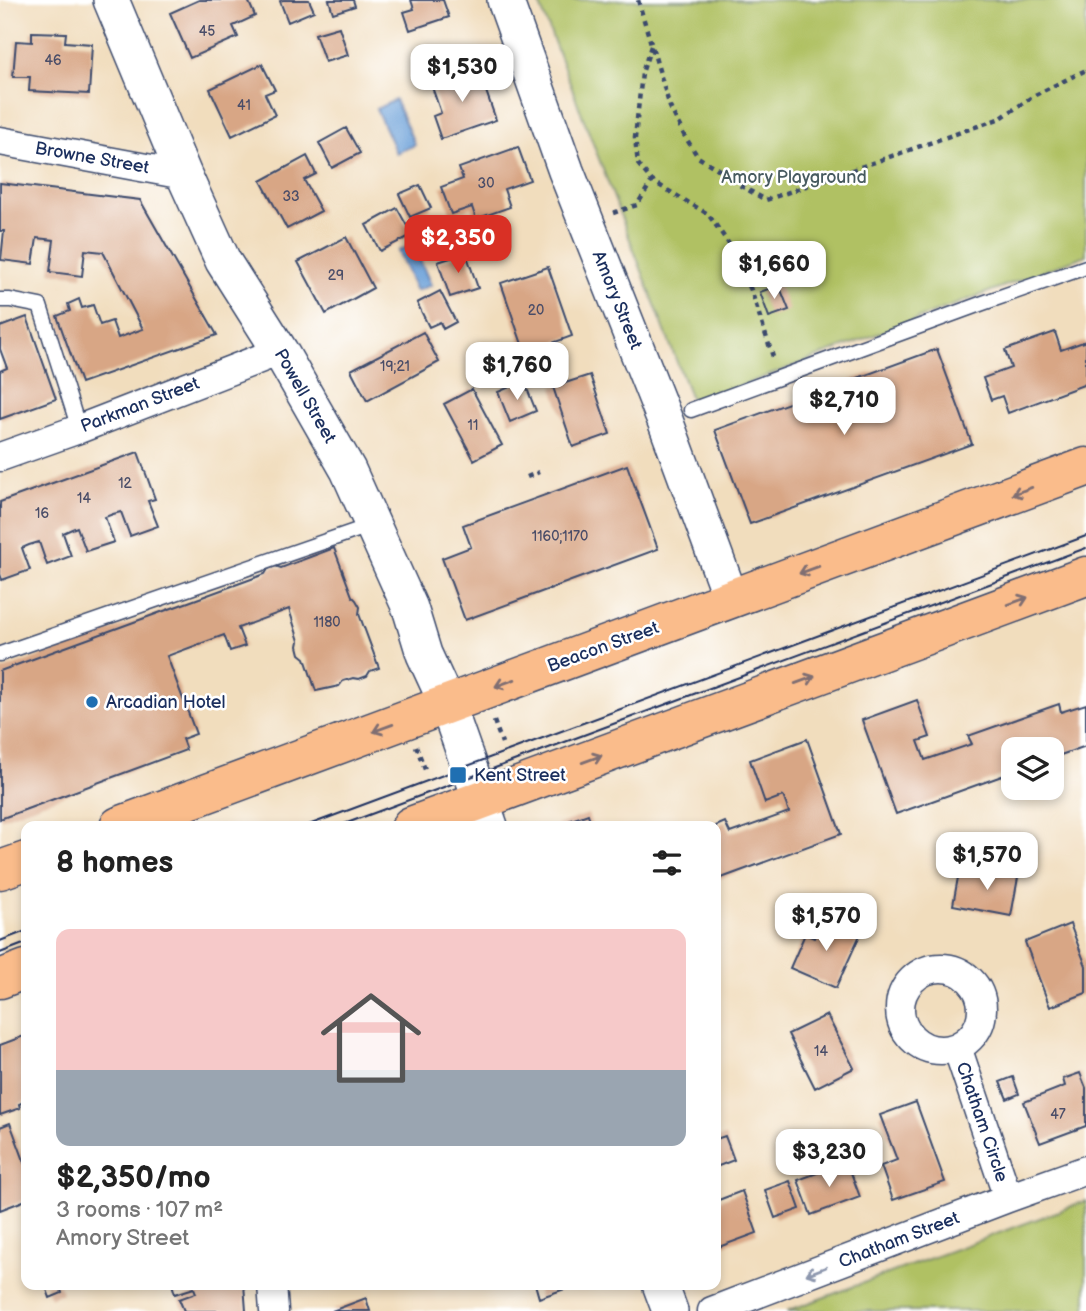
<!DOCTYPE html>
<meta charset="utf-8">
<style>
body{margin:0;font-family:"Balsamiq Sans",sans-serif;background:#f6f6f6;color:#222;height:100vh;display:flex;flex-direction:column;font-size:26px;white-space:nowrap}
*{box-sizing:border-box;margin:0}
p{font-size:23px;color:#767676}
.icon{flex:none;width:38px;height:38px;fill:none;stroke:currentColor;stroke-width:2;stroke-linecap:round;stroke-linejoin:round}
.map{position:relative;flex:1;overflow:hidden}
.panel{position:absolute;left:21px;top:821px;width:700px;height:469px;display:flex;flex-direction:column;background:#fff;border-radius:14px;box-shadow:0 4px 10px #0003}
.panel>*{flex:none}
.tools{position:absolute;left:1001px;top:737px;display:grid;gap:14px}
.tools a{display:grid;place-items:center;width:63px;height:63px;border-radius:14px;background:#fff;box-shadow:0 4px 10px #0003;font-size:35px}
.price{position:absolute;translate:-50% -60px;padding:0 16px;border-radius:14px;background:#fff;color:#222;font-size:23px;line-height:46px;filter:drop-shadow(0 2px 4px #0008)}
.price::after{content:'';position:absolute;left:50%;top:42px;width:21px;height:16px;margin-left:-10px;background:inherit;clip-path:polygon(0 0,100% 0,50% 100%)}
.price.current{background:#d93025;color:#fff}
ul{padding:0;list-style:none}
li{display:grid;align-content:center;gap:14px;height:371px;padding:0 35px}
li+li{border-top:2px solid #e0e0e0}
li span{display:grid;place-items:center;height:217px;border-radius:14px;color:#555}
li>.icon{margin-inline-start:auto}
span .icon{width:126px;height:126px;fill:#fffc;stroke-width:1}
li b{font-size:30px}
h2{display:flex;justify-content:space-between;align-items:center;height:84px;padding:0 35px;font-size:30px}
.map>svg:first-child{display:block}
.green{fill:#b0c164;stroke:#667861;stroke-width:2}
.water{fill:#6ca0d8;stroke:#44689b;stroke-width:2}
.building{fill:#d8a685}
.lines{fill:none;stroke-linecap:round;stroke-linejoin:round}
.service-casing{stroke:#3b496c;stroke-width:17}
.minor-casing{stroke:#3b496c;stroke-width:31}
.tertiary-casing{stroke:#3b496c;stroke-width:38}
.primary-casing{stroke:#3b496c;stroke-width:41}
.path{stroke:#3b496c;stroke-width:4.5;stroke-dasharray:5 5;stroke-linecap:butt}
.service{stroke:#fff;stroke-width:14}
.minor{stroke:#fff;stroke-width:28}
.tertiary{stroke:#fff;stroke-width:35}
.primary{stroke:#fabc8b;stroke-width:38}
.tram{stroke:#1b2f5e;stroke-width:2}
.oneway{stroke:#7f6e72}
.oneway2{stroke:#8d97ae}
.poi-dot{fill:#1f6fb2;stroke:#fff;stroke-width:2.5}
.labels{text-anchor:middle;dominant-baseline:central;stroke-width:5;stroke-linejoin:round;paint-order:stroke}
.number-label{font-size:14px;fill:#4a4d68}
.street-label{font-size:18px;fill:#1b2f5e;stroke:#fff}
.park-label{font-size:18px;fill:#485b60;stroke:#fff}
.poi-label{font-size:18px;fill:#1b2f5e;stroke:#fff;text-anchor:start}
</style>
<div class="map">
<svg width="1086" height="1311" viewBox="0 0 1086 1311">
<rect width="100%" height="100%" fill="#fff"/>
<filter id="ink" filterUnits="userSpaceOnUse"><feTurbulence type="fractalNoise" baseFrequency=".0143" numOctaves="2"/><feDisplacementMap in="SourceGraphic" scale="14" xChannelSelector="R" yChannelSelector="G"/><feConvolveMatrix kernelMatrix="1 2 1 2 8 2 1 2 1" color-interpolation-filters="sRGB"/></filter>
<filter id="wash" filterUnits="userSpaceOnUse"><feTurbulence type="fractalNoise" baseFrequency=".00686" numOctaves="4" result="noise"/><feDisplacementMap in="SourceGraphic" scale="28" xChannelSelector="R" yChannelSelector="G"/><feGaussianBlur stdDeviation="1.57" result="paint"/><feColorMatrix in="noise" values="0 0 0 0 0 0 0 0 0 0 0 0 0 0 0 0 0 1.4 0 .05"/><feComposite in="paint" operator="in"/></filter>
<g filter="url(#wash)">
<rect width="100%" height="100%" fill="#f1ddbd"/>
<path class="green" d="M538 0H1086V255L693 404Z
M1086 1201V1311H787Z"/>
<path class="water" d="M395 100 415 145 396 153 376 109Z
M413 244 431 285 416 291 398 251Z"/>
<g id="blocks">
<path class="building" d="M199 0H248L255 16 233 26 238 37 190 58 170 13Z
M283 0H309L314 11 288 22 280 1Z
M329 0H353L355 6 333 13Z
M411 0H443L449 17 410 30 404 12 414 9Z
M339 27 348 55 325 62 315 34Z
M32 32 66 33 65 42 92 44 89 94 29 91 30 77H13L16 41 32 42Z
M262 64 275 90 265 94 275 115 232 136 210 89Z
M478 68 496 120 441 139 433 116 441 113 431 84Z
M346 128 360 153 332 168 319 143Z
M518 147 530 180 504 189 510 207 476 219 472 207 451 214 441 187 463 179 459 168Z
M307 156 316 174 304 180 321 211 287 229 261 181Z
M0 183 140 200 217 335 81 383 57 316 70 311 68 304 79 299 82 308 93 305 100 325 112 321 118 338 143 329 103 252 85 250 82 276 50 272 54 240 37 238 33 264 1 260 4 231H0Z
M420 185 431 208 410 217 399 194Z
M397 208 412 235 380 251 366 225Z
M346 237 373 288 326 314 298 262Z
M466 253 478 288 450 297 438 262Z
M548 267 572 336 525 353 501 283Z
M779 285 789 310 769 317 760 292Z
M440 291 456 322 443 329 440 322 429 327 417 303Z
M27 317 56 399 0 419V371L7 368 0 349V327Z
M423 332 439 362 367 401 351 370Z
M1055 332 1061 350 1086 341V384L1008 413 1002 396 991 400 983 378 1011 368 1005 350Z
M937 349 972 444 750 524 715 430Z
M590 375 610 434 573 447 553 387Z
M524 381 536 411 510 422 498 392Z
M472 389 502 445 474 460 444 404Z
M138 452 155 499 148 501 158 526 130 536 121 512 113 514 105 517 114 542 86 551 77 527 72 529 63 533 71 556 47 565 39 542 29 545 22 548 30 570 2 580 0 574V502Z
M627 465 658 549 465 620 442 558 471 547 463 525Z
M334 548 352 596 356 600 360 607 359 614 379 668 370 671 367 676 359 679 353 678 343 681 339 686 316 691 305 658 300 654 298 646 299 641 289 609 238 628 245 646 230 651 224 635 167 656 196 734 182 739 186 750 0 819V671L265 574 268 569 275 566 281 568Z
M917 700 930 737 918 741 925 760 972 744 968 736 1059 704 1061 712 1086 704V746L1052 758V749H1013V772L896 814 862 720Z
M807 739 841 834 716 880V826L725 822 730 833 789 812 783 796 765 803 750 760Z
M588 814 592 826H555Z
M996 868 1019 872 1011 916 953 905 959 872 994 879Z
M823 918 860 935 836 988 790 968 805 934 814 938Z
M1070 924 1086 966V993L1050 1007 1025 942Z
M827 1015 854 1068 815 1088 788 1034Z
M24 1036 26 1043V1101L19 1104 20 1108 0 1115V1045Z
M1080 1073 1086 1088V1126L1040 1143 1024 1102 1065 1086 1063 1079Z
M1013 1077 1019 1094 1007 1099 1000 1082Z
M916 1102 945 1182 893 1200 881 1166 897 1160 880 1115Z
M10 1123 26 1166V1200L0 1210V1127Z
M725 1136 734 1160 716 1167V1139Z
M847 1162 860 1197 811 1215 798 1180Z
M790 1181 800 1209 775 1218 765 1190Z
M742 1191 757 1233 716 1248V1201Z
M45 1284H59L62 1293 50 1298Z
M172 1284H244L246 1311H184L179 1299 196 1293 194 1288 175 1294Z
M535 1284H576V1285L539 1298Z
M366 1298 370 1311H332Z"/>
</g>
</g>
<g filter="url(#ink)">
<use href="#blocks" fill-opacity="0" stroke="#3b496c" stroke-width="2"/>
<g class="lines">
<defs>
<path id="service" d="M0 300H10L40 306 79 429
M691 410 983 303 1086 267
M0 654 372 525"/>
<path id="minor" d="M0 141 184 175
M0 457 79 429 280 351
M900 1009a41 41 0 1 1 82 0a41 41 0 1 1-82 0Z
M957 1047 1008 1198
M272 1284 274 1311
M712 1311 1008 1198 1086 1170"/>
<path id="tertiary" d="M111 0 184 175 223 261 280 351 348 470 410 608 424 654 447 704 490 826
M505 0 566 171 666 423 731 599
M660 1284 670 1311"/>
<path id="primary" d="M119 826 1086 467
M411 826 1086 576
M0 870 26 861
M0 979 26 969"/>
</defs>
<use href="#service" class="service-casing"/>
<use href="#minor" class="minor-casing"/>
<use href="#tertiary" class="tertiary-casing"/>
<use href="#primary" class="primary-casing"/>
<path class="path" d="M638 0 670 107 684 135 698 157 731 177 741 186 766 200 1001 118 1035 95 1086 70
M651 46 642 73 635 138 638 164 652 181 708 214 729 244 751 290 774 360
M613 213 637 205 652 181
M527 477 539 472
M494 721 502 743
M416 746 426 772"/>
<use href="#service" class="service"/>
<use href="#minor" class="minor"/>
<use href="#tertiary" class="tertiary"/>
<use href="#primary" class="primary"/>
<path class="tram" d="M306 826 1086 536
M339 826 1086 548
M0 941 26 931
M0 953 26 943"/>
</g>
<defs><path id="oneway-shaft" d="M-6 0H5M1.5-3L5.5 0L1.5 3" fill="none" stroke-width="1.6" stroke-linecap="round" stroke-linejoin="round" transform="scale(1.75)"/></defs>
<g class="oneway">
<use href="#oneway-shaft" transform="translate(1022 491) rotate(160)"/>
<use href="#oneway-shaft" transform="translate(809 570) rotate(160)"/>
<use href="#oneway-shaft" transform="translate(1018 601) rotate(-20)"/>
<use href="#oneway-shaft" transform="translate(805 680) rotate(-20)"/>
<use href="#oneway-shaft" transform="translate(505 683) rotate(160)"/>
<use href="#oneway-shaft" transform="translate(383 728) rotate(160)"/>
<use href="#oneway-shaft" transform="translate(592 759) rotate(-20)"/>
</g>
<use class="oneway2" href="#oneway-shaft" transform="translate(816 1271) rotate(159)"/>
</g>
<g class="poi-dot">
<circle cx="92" cy="702" r="7"/>
<rect x="449" y="766" width="18" height="18" rx="3.5"/>
</g>
<g class="labels">
<g class="number-label">
<text x="207" y="31">45</text>
<text x="53" y="60">46</text>
<text x="244" y="105">41</text>
<text x="486" y="183">30</text>
<text x="291" y="196">33</text>
<text x="336" y="275">29</text>
<text x="536" y="310">20</text>
<text x="395" y="366">19;21</text>
<text x="473" y="425">11</text>
<text x="125" y="483">12</text>
<text x="84" y="498">14</text>
<text x="42" y="513">16</text>
<text x="560" y="536">1160;1170</text>
<text x="327" y="622">1180</text>
<text x="821" y="1051">14</text>
<text x="1058" y="1114">47</text>
</g>
<g class="street-label">
<text transform="translate(92 158) rotate(10)">Browne Street</text>
<text transform="translate(617 300) rotate(68)">Amory Street</text>
<text transform="translate(305 396) rotate(60)">Powell Street</text>
<text transform="translate(140 405) rotate(-21)">Parkman Street</text>
<text transform="translate(603 647) rotate(-20)">Beacon Street</text>
<text transform="translate(982 1122) rotate(71)">Chatham Circle</text>
<text transform="translate(899 1240) rotate(-21)">Chatham Street</text>
</g>
<g class="park-label">
<text x="794" y="177">Amory Playground</text>
</g>
<g class="poi-label">
<text x="106" y="702">Arcadian Hotel</text>
<text x="474" y="775">Kent Street</text>
</g>
</g>
</svg>
<div class="tools">
<a><svg class="icon" aria-label="layers" viewBox="0 0 24 24"><path d="M12 4l9 5-9 5-9-5zM3 14l9 5 9-5"/></svg></a>
</div>
<b class="price" style="left:462px;top:104px">$1,530</b>
<b class="price current" style="left:458px;top:275px">$2,350</b>
<b class="price" style="left:774px;top:301px">$1,660</b>
<b class="price" style="left:517px;top:402px">$1,760</b>
<b class="price" style="left:844px;top:437px">$2,710</b>
<b class="price" style="left:987px;top:892px">$1,570</b>
<b class="price" style="left:826px;top:953px">$1,570</b>
<b class="price" style="left:829px;top:1189px">$3,230</b>
<section class="panel">
<h2>8 homes<svg class="icon" aria-label="filters" viewBox="0 0 24 24"><path d="M4 7h16M4 17h16"/><circle cx="9" cy="7" r="2"/><circle cx="15" cy="17" r="2"/></svg></h2>
<ul>
<li><span style="background:linear-gradient(#f6c9c9 65%,#9aa5b1 0)"><svg class="icon" aria-label="home" viewBox="0 0 24 24"><path d="M3 11l9-7 9 7M6 9v11h12V9"/></svg></span><div><b>$2,350/mo</b><p>3 rooms · 107 m²</p><p>Amory Street</p></div></li>
</ul>
</section>
</div>
